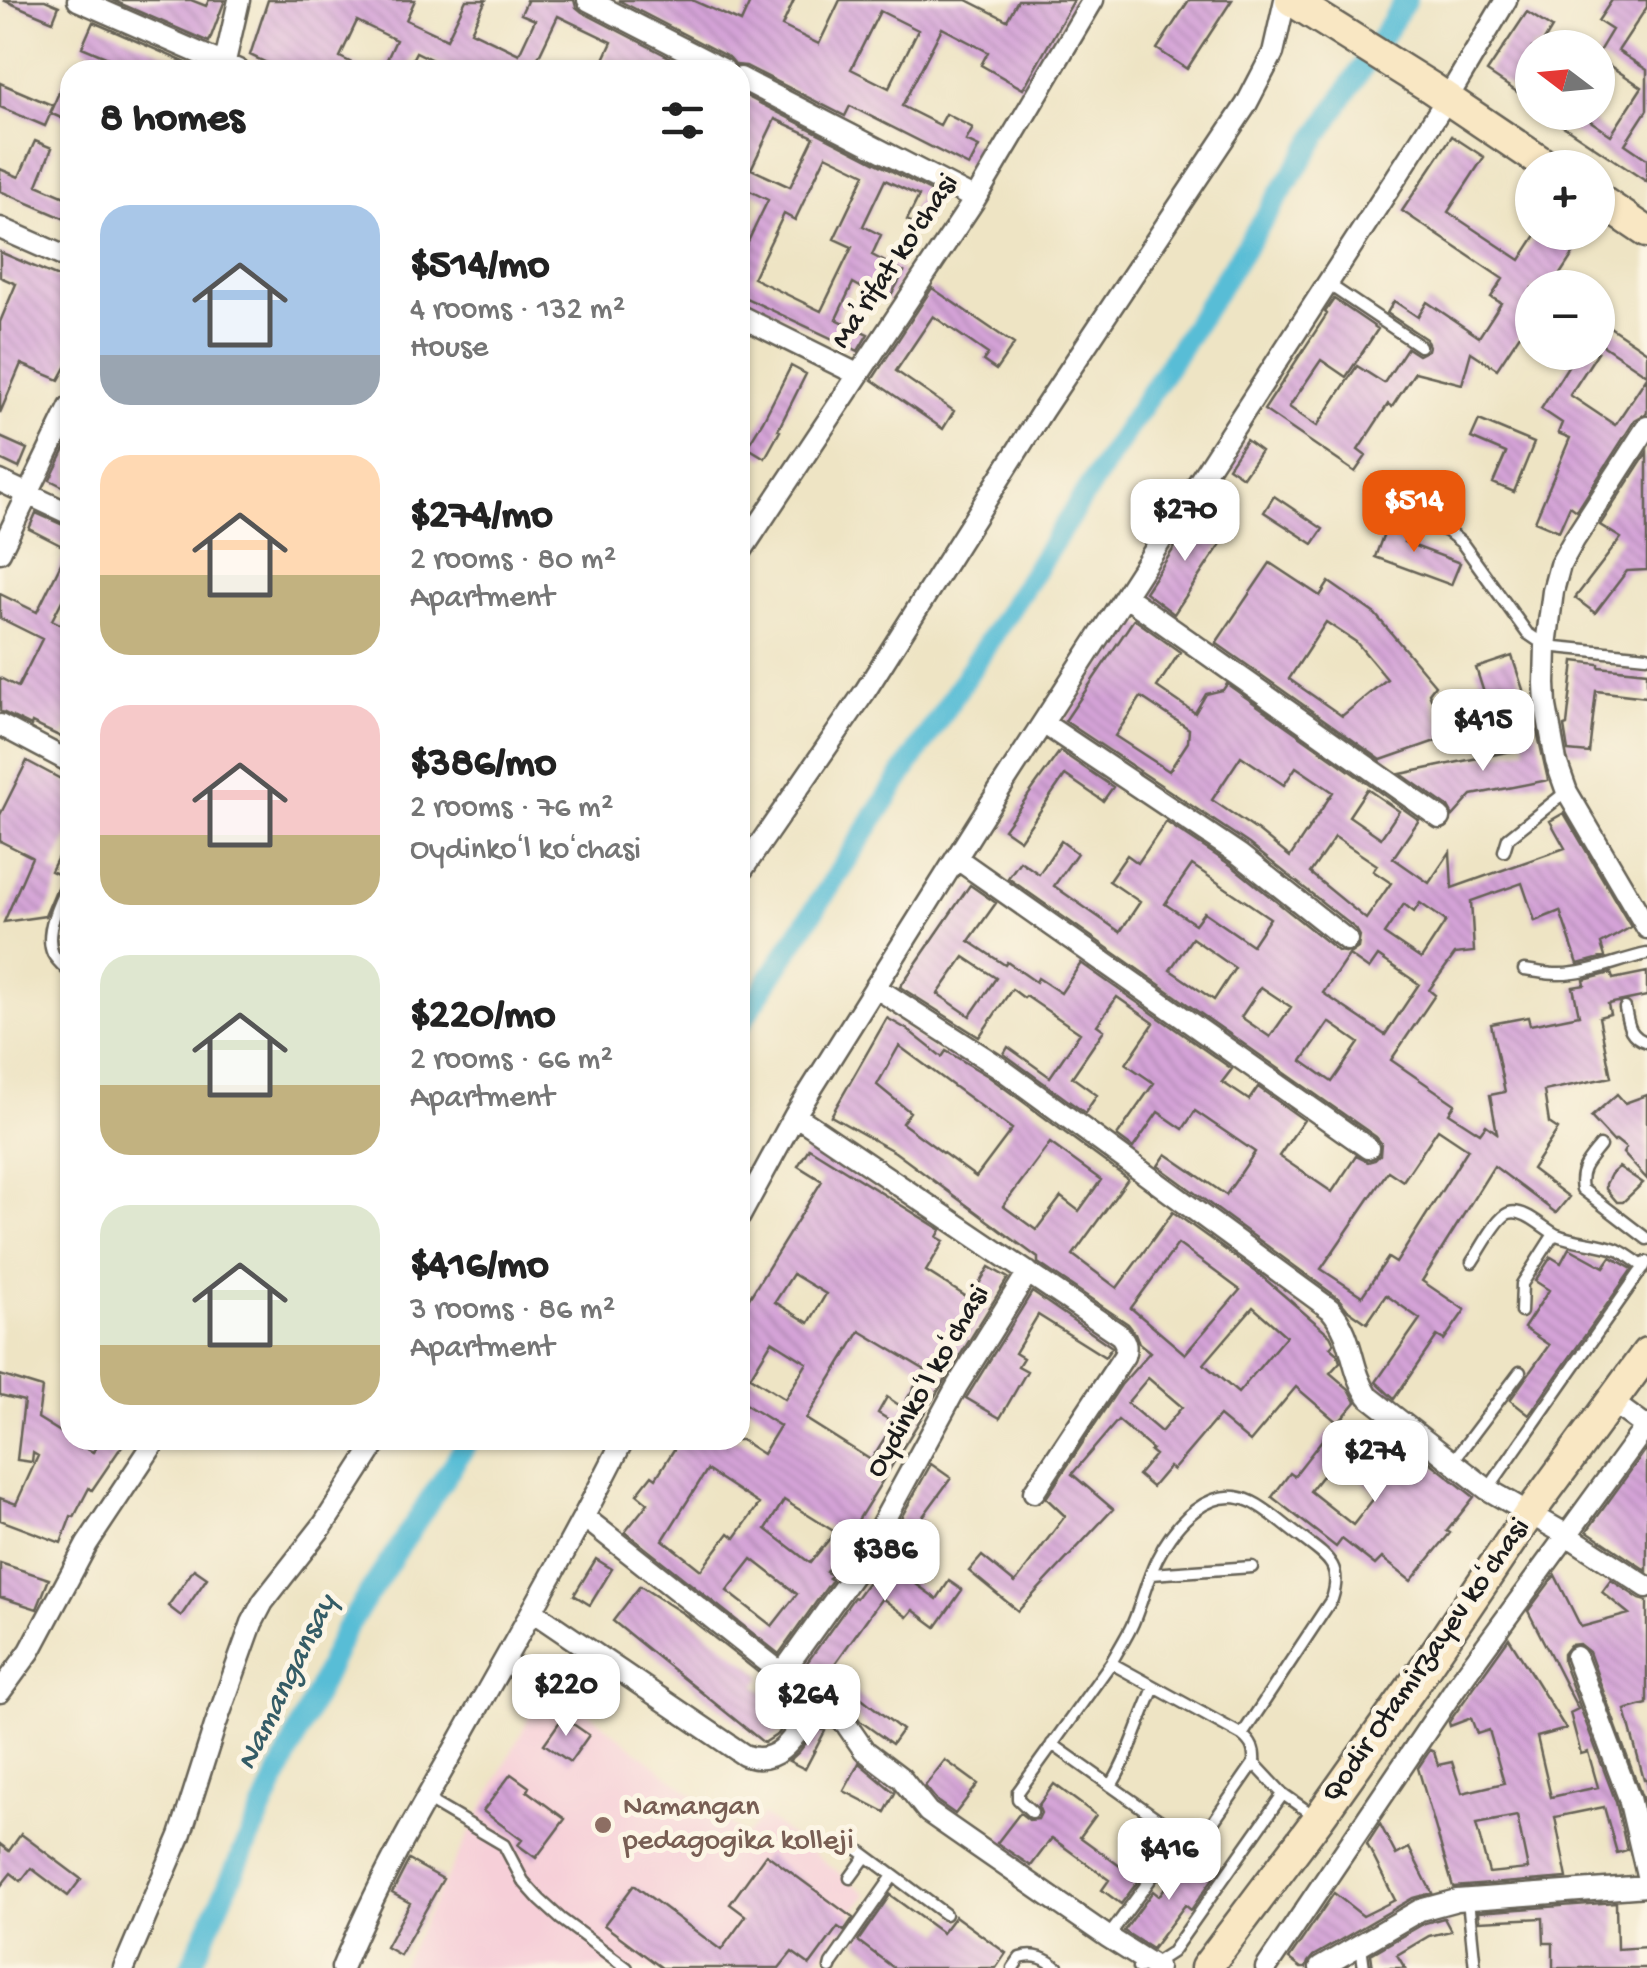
<!DOCTYPE html>
<meta charset="utf-8">
<style>
body{margin:0;font-family:"Gochi Hand",sans-serif;background:#f6f6f6;color:#222;height:100vh;display:flex;flex-direction:column;font-size:38px;white-space:nowrap}
*{box-sizing:border-box;margin:0}
p{font-size:32px;color:#767676}
.icon{flex:none;width:55px;height:55px;fill:none;stroke:currentColor;stroke-width:2;stroke-linecap:round;stroke-linejoin:round}
.map{position:relative;flex:1;overflow:hidden}
.panel{position:absolute;left:60px;top:60px;width:690px;height:1390px;display:flex;flex-direction:column;background:#fff;border-radius:30px;box-shadow:0 2px 8px #0004}
.panel>*{flex:none}
.needle{width:65px;rotate:286deg}
.controls{position:absolute;left:1515px;top:30px;display:grid;gap:20px}
.controls a{display:grid;place-items:center;width:100px;height:100px;border-radius:50%;background:#fff;box-shadow:0 2px 8px #0004;font-size:50px}
.price{position:absolute;translate:-50% -85px;padding:0 22px;border-radius:20px;background:#fff;color:#222;font-size:32px;line-height:65px;filter:drop-shadow(0 2px 5px #0008)}
.price::after{content:'';position:absolute;left:50%;top:60px;width:30px;height:22px;margin-left:-15px;background:inherit;clip-path:polygon(0 0,100% 0,50% 100%)}
.price.selected{background:#ea580c;color:#fff}
ul{padding:0;list-style:none}
li{display:flex;align-items:center;gap:30px;height:250px;padding:0 40px}
li span{display:grid;place-items:center;flex:none;width:280px;height:200px;border-radius:30px;color:#555}
li>.icon{margin-inline-start:auto}
span .icon{width:120px;height:120px;fill:#fffc;stroke-width:1}
li b{font-size:42px}
h2{display:flex;justify-content:space-between;align-items:center;height:120px;padding:0 40px;font-size:42px}
.map>svg:first-child{display:block}
.built{fill:#f6cfd8}
.lines{fill:none;stroke-linecap:round;stroke-linejoin:round}
.canal{stroke:#58bdd6;stroke-width:22}
.building{fill:url(#building-back-hatch);fill-rule:evenodd}
.service-casing{stroke:#666257;stroke-width:15}
.minor-casing{stroke:#666257;stroke-width:25}
.secondary-casing{stroke:#666257;stroke-width:35}
.service{stroke:#fff;stroke-width:10}
.minor{stroke:#fff;stroke-width:20}
.secondary{stroke:#f9e7c3;stroke-width:30}
.education-dot{fill:#8d6e63;stroke:#fcf5e5;stroke-width:4}
.labels{text-anchor:middle;dominant-baseline:central;stroke-width:10;stroke-linejoin:round;paint-order:stroke}
.street-label{font-size:30px;fill:#1c1c1c;stroke:#fcf5e5}
.education-label{font-size:30px;fill:#785e54;stroke:#fcf5e5;text-anchor:start}
.water-label{font-size:32px;font-style:italic;fill:#345c66;stroke:#fcf5e5}
</style>
<div class="map">
<svg width="1647" height="1968" viewBox="0 0 1647 1968">
<defs>
<pattern id="building-back-hatch" width="6" height="6" patternUnits="userSpaceOnUse" patternTransform="scale(2.5)"><rect width="6" height="6" fill="#d4a3d7"/><path d="M-1 5l2 2M0 0l6 6M5-1l2 2" fill="none" stroke="#b58cb8"/></pattern>
</defs>
<rect width="100%" height="100%" fill="#fcf5e5"/>
<filter id="ink" filterUnits="userSpaceOnUse"><feTurbulence type="fractalNoise" baseFrequency=".01" numOctaves="2"/><feDisplacementMap in="SourceGraphic" scale="20" xChannelSelector="R" yChannelSelector="G"/><feConvolveMatrix kernelMatrix="1 2 1 2 8 2 1 2 1" color-interpolation-filters="sRGB"/></filter>
<filter id="wash" filterUnits="userSpaceOnUse"><feTurbulence type="fractalNoise" baseFrequency=".0048" numOctaves="4" result="noise"/><feDisplacementMap in="SourceGraphic" scale="40" xChannelSelector="R" yChannelSelector="G"/><feGaussianBlur stdDeviation="2.25" result="paint"/><feColorMatrix in="noise" values="0 0 0 0 0 0 0 0 0 0 0 0 0 0 0 0 0 1.4 0 .05"/><feComposite in="paint" operator="in"/></filter>
<g filter="url(#wash)">
<rect width="100%" height="100%" fill="#eee4c4"/>
<path class="built" d="M548 1681 745 1836 763 1815 867 1894 814 1968H400Z"/>
<g class="lines">
<path class="canal" d="M740 1024 1406 0
M190 1968 344 1632 469 1440"/>
</g>
<g id="blocks">
<path class="building" d="M3 0H45L59 6 53 21Z
M112 0H191L206 6 209 0H225L209 42Z
M268 0H415L406 20 447 39 466 0H486L471 31 519 54 535 20 521 14 527 1 525 0H574L576 7 582 12 694 70H599L612 42 558 16 536 62 552 70H453L416 52 407 70H382L396 40 357 21 340 57 366 70H281L250 55Z
M618 0H692L741 22 751 0H794L782 26 819 44 840 0H967L1007 20 1018 0H1074L1023 89 981 65 988 52 942 28 902 106 940 125 946 114 973 128 966 141 979 147 969 166 850 106 845 116 746 66 736 65 730 58ZM880 11 918 30 889 88 851 69Z
M1189 0H1232L1187 69 1157 49Z
M1612 0H1647V7L1618 51 1647 70V110L1625 144 1647 159V182L1542 112H1577L1611 135 1642 87 1598 58V53L1612 30 1598 21Z
M1527 12 1552 28 1540 48H1532V102L1487 72Z
M93 22 198 68 197 70H155L142 65 140 70H119L122 64 82 47Z
M70 67V122L50 113Z
M0 83 54 106 45 126 0 107Z
M740 93 938 195 923 228 907 220 919 196 885 180 863 226 881 235 872 255 904 272 887 302 853 283 836 319 868 334 858 351 744 297 740 302V258L768 200 742 187 740 192V143L749 124 740 119ZM775 119 814 137 790 187 751 169ZM826 155 865 174 834 239 852 247 821 311 753 278 784 214 795 220Z
M1452 136 1484 157 1448 212 1520 260 1538 232H1560L1579 245 1551 288H1532V316L1497 369 1471 352 1462 384 1415 372 1392 407 1388 404 1358 450 1366 456 1355 472 1264 410 1327 314 1325 312 1334 299 1378 329 1346 377 1321 360 1289 407 1317 426 1357 366 1384 383 1407 348 1418 355 1428 350 1429 346 1426 339 1387 313 1394 301 1418 317 1427 302 1479 337 1501 303 1491 297 1503 279 1402 211Z
M35 141 52 148 37 185 70 199V221L0 191V169L19 177Z
M0 252 70 282V360L59 380 21 364 0 413V322L16 284 0 277Z
M932 288 1014 344 996 370 983 361 988 354 933 316 896 371 954 411 943 429 872 380Z
M1598 319 1647 352V375L1598 342Z
M1577 352H1598L1570 395 1615 425 1647 377V413L1635 420 1577 511 1570 506 1559 531 1535 521 1570 438 1558 433 1562 423 1541 409Z
M791 366 806 374 778 430 780 431 765 458 747 447 763 421Z
M1479 420 1534 443 1514 492 1493 483 1506 453 1471 438Z
M0 437 27 449 19 468 0 459Z
M70 439V490L50 480Z
M1246 440 1261 451 1243 477 1228 467Z
M1647 452V570L1627 571 1595 613 1575 598 1621 538 1600 525Z
M1274 496 1323 529 1313 544 1264 512Z
M1198 512 1212 521 1208 528 1224 539 1174 614 1145 592Z
M36 513 70 528V585L52 620 70 629V725L63 738 32 723 31 726 0 711V678L18 687 42 639 0 618V594L37 612 68 549 29 529Z
M1390 517 1410 525 1404 542 1460 563 1451 585 1375 557Z
M1270 563 1320 596 1329 582 1375 614 1435 685 1429 693 1447 737 1381 760 1216 643ZM1326 622 1356 642 1387 679 1342 716 1289 679Z
M1134 619 1180 652 1157 687 1195 713 1206 694 1223 690 1227 684 1419 820 1393 858 1429 883 1450 852 1452 888 1565 848 1550 821 1564 813 1631 927 1601 944 1605 957 1578 964 1560 911 1535 921 1522 883 1471 901 1474 952 1455 954 1429 990 1435 995 1391 1060 1455 1104 1449 1113 1480 1133 1486 1125 1497 1133 1490 1095 1505 1092 1491 1024 1528 1017 1530 1025 1579 1015 1573 987 1585 985 1584 980 1611 973 1613 979 1647 972V996L1608 1004 1610 1014 1599 1017 1611 1077 1544 1091 1549 1123 1558 1129 1532 1169 1569 1197 1556 1213 1494 1166 1422 1281 1465 1310 1444 1340 1437 1336 1394 1399 1376 1382 1420 1319 1386 1295 1367 1323 1347 1309 1338 1298 1158 1166 1166 1154 1226 1195 1255 1152 1195 1111 1183 1129 1158 1112 1133 1148 1117 1136 1154 1083 1126 1064 1154 1023 1117 997 1097 1025 1104 1030 1072 1077 1097 1095 1085 1113 1004 1054 1008 1047 1050 1077 1080 1033 1026 996 1024 998 1012 989 979 1037 900 987 970 885 996 903 969 941 1005 965 1007 962 1036 982 1038 978 1061 993 1081 963 1232 1069 1222 1082 1249 1100 1258 1087 1304 1120 1279 1156 1332 1192 1356 1156 1368 1162 1375 1160 1380 1155 1381 1143 1376 1137 1008 878 1020 861 1039 874 1061 841 1077 853 1054 886 1120 932 1140 902 1109 881 1127 855 1138 863 1166 822 1232 866 1338 951 1351 953 1358 948 1360 936 1356 929 1249 844 1065 721ZM1141 697 1189 729 1188 742 1169 771 1115 736ZM1241 756 1284 785 1296 767 1333 792 1290 857 1258 831 1212 800ZM1367 789 1399 811 1381 838 1349 816ZM1335 837 1377 865 1373 871 1391 883 1366 919 1310 873ZM1192 865 1270 918 1252 945 1204 912 1195 924 1165 904ZM1420 903 1446 921 1421 959 1384 934 1404 904 1414 912ZM1192 938 1235 968 1214 1000 1170 970ZM1349 955 1369 969 1378 956 1419 984 1385 1035 1323 993ZM964 957 996 978 970 1016 938 994ZM1261 987 1291 1007 1270 1037 1241 1017ZM1329 1022 1359 1043 1332 1082 1302 1061ZM1438 1129 1468 1149 1396 1263 1388 1258 1362 1296 1321 1269 1388 1171 1403 1181Z
M1512 656 1529 708 1489 722 1480 698 1485 696 1476 668Z
M1574 661 1599 664V667L1647 672V697L1596 691 1589 753 1568 751 1564 726 1567 725Z
M1537 731 1548 780 1472 795 1453 816 1448 807 1401 774 1526 748 1523 734Z
M1060 751 1113 787 1103 801 1065 775 1020 840 1004 829Z
M27 761 70 784V833L51 871 62 876 45 916 4 922 32 857 0 841V815Z
M887 1018 908 1030 942 1057 946 1051 988 1076 1128 1179 1073 1255 1117 1288 1173 1212 1259 1274 1330 1335 1334 1343 1330 1347 1337 1353 1340 1362 1330 1373 1349 1389 1356 1402 1338 1423 1296 1387 1250 1442 1219 1416 1173 1470 1169 1467 1152 1487 1138 1475 1155 1455 1150 1451 1152 1449 1118 1420 1072 1474 1113 1509 1018 1611 969 1571 982 1556 1015 1583 1065 1516 1046 1498 1121 1385 1150 1352 1139 1343 1135 1333 1128 1324 1038 1263V1258L895 1152 831 1116ZM899 1046 1012 1129 976 1177 902 1123 910 1112 877 1085ZM1050 1143 1101 1180 1079 1211 1061 1197 1036 1230 1003 1206ZM1178 1244 1240 1290 1185 1354 1131 1308ZM1253 1307 1286 1336 1238 1393 1204 1364ZM1148 1378 1182 1407 1161 1432 1127 1403Z
M1617 1094 1625 1103 1647 1095V1179L1623 1153 1626 1148 1616 1140 1614 1142 1591 1117Z
M809 1148 941 1230 937 1237 944 1241 926 1271 970 1299 989 1267 1008 1278 826 1572 832 1575 829 1578 832 1580 779 1654 625 1532 648 1503 637 1494 652 1475 656 1478 680 1440H741L763 1454 780 1426 740 1401V1313L822 1181 798 1166ZM793 1274 826 1294 809 1323 775 1302ZM860 1331 925 1370 902 1407 887 1397 878 1413 894 1423 871 1460 806 1419ZM772 1341 807 1363 785 1399 750 1377ZM707 1470 759 1504 735 1538 729 1533 701 1570 663 1540ZM784 1500 835 1532 810 1563 766 1529ZM752 1559 797 1594 772 1626 727 1591Z
M1619 1167 1643 1183 1623 1202H1617L1606 1189V1184L1611 1174Z
M1569 1248 1604 1267 1611 1257 1632 1269 1529 1415 1510 1400 1549 1345 1524 1328 1549 1290 1535 1281 1551 1257 1561 1263Z
M1032 1292 1112 1347 1105 1357 1038 1315 1015 1353 1023 1358 1018 1366 1027 1371 1000 1418 966 1398Z
M0 1375 42 1388 38 1418 70 1438V1440L93 1452 101 1440H126L92 1490 89 1488 74 1517 71 1516 61 1543 0 1520V1498L16 1504 38 1456 33 1453 32 1462 17 1460 24 1401 0 1395Z
M1329 1431 1392 1481 1416 1451 1474 1497 1447 1531 1450 1533 1411 1581 1382 1558 1375 1565 1342 1539 1336 1547 1272 1497 1290 1473 1294 1476ZM1335 1459 1378 1493 1353 1525 1310 1491Z
M1647 1448V1571L1587 1531Z
M931 1464 951 1478 916 1526 927 1533 899 1572 937 1599 949 1581 962 1590 936 1627 913 1610 907 1617 882 1598 829 1672 902 1730 892 1744 860 1721 855 1713 801 1671 854 1597 856 1598 876 1571 873 1568Z
M596 1559 612 1569 590 1605 574 1595Z
M0 1563 49 1579 37 1609 0 1597Z
M194 1569 207 1578 181 1616 168 1606Z
M1555 1575 1581 1627 1629 1614 1602 1592 1611 1580 1640 1599 1647 1601V1704L1625 1710 1644 1780H1647V1803H1644L1589 1652 1579 1644 1570 1645 1563 1654V1662L1616 1802 1627 1850 1617 1853 1604 1807 1555 1817 1567 1878 1453 1887 1418 1768 1430 1750 1434 1752 1438 1765 1452 1762 1462 1793 1504 1783 1489 1730 1477 1734 1471 1718 1450 1726 1449 1722 1509 1638 1566 1729 1537 1737 1551 1797 1598 1787 1588 1752 1581 1754 1570 1713 1578 1709 1528 1611ZM1517 1816 1528 1869 1489 1873 1476 1824Z
M640 1586 684 1614 763 1676 756 1685 793 1714 778 1734 764 1743 613 1621Z
M563 1717 589 1735 570 1762 544 1744Z
M818 1727 825 1731 805 1769 789 1761 799 1752Z
M945 1760 978 1784 955 1814 938 1802 925 1786Z
M859 1763 895 1793 885 1812 844 1791Z
M511 1774 529 1787 527 1791 565 1819 536 1858 518 1845 522 1840 483 1811Z
M1054 1784 1096 1815 1080 1837 1139 1880 1121 1904 1102 1890 1109 1880 1052 1838 1031 1866 997 1843 1020 1813 1029 1820 1038 1819 1041 1813 1038 1806Z
M1380 1824 1396 1855 1409 1848 1432 1893 1413 1898 1313 1956 1308 1962 1306 1968H1301L1289 1959 1334 1893 1363 1916 1395 1900 1367 1844Z
M21 1834 81 1879 68 1896 31 1868 21 1881 11 1873 0 1887V1844L9 1851Z
M766 1854 853 1918 844 1931 838 1927 810 1965 792 1952 779 1968H662L604 1925 634 1885 721 1950 746 1916 730 1904Z
M1187 1857 1214 1877 1191 1910 1185 1905 1152 1949 1124 1931 1153 1891 1159 1896Z
M409 1860 443 1879 400 1955 386 1947 410 1903 392 1893Z
M890 1895 942 1933 955 1916 1006 1953 996 1968H894L858 1941Z
M1616 1902 1617 1949 1647 1947V1968H1553V1943H1544L1543 1918 1479 1921 1478 1912Z
M1444 1918 1451 1931 1429 1936 1397 1955 1405 1968H1373L1371 1954 1425 1923Z"/>
</g>
</g>
<g filter="url(#ink)">
<use href="#blocks" fill-opacity="0" stroke="#666257" stroke-width="2.5"/>
<g class="lines">
<defs>
<path id="service" d="M1328 284 1420 346
M1378 502 1447 531 1462 543 1527 633 1546 646 1647 656
M1504 851 1508 838 1566 792
M70 880C61 898 43 932 53 954 56 960 65 968 70 973
M1524 970C1535 971 1546 974 1557 974 1587 975 1618 960 1647 954
M1625 1008C1628 1024 1629 1037 1647 1042
M1600 1146C1588 1161 1578 1170 1582 1189L1647 1239
M1472 1262C1480 1251 1497 1217 1509 1213 1525 1208 1544 1229 1557 1235 1577 1243 1598 1242 1618 1250 1627 1254 1635 1261 1644 1267
M1521 1312 1522 1284 1554 1234
M1453 1461 1520 1372
M1488 1489 1647 1262
M1151 1574 1252 1567
M1111 1663C1118 1650 1127 1637 1133 1623 1142 1602 1147 1579 1157 1559 1174 1525 1210 1482 1252 1502 1269 1510 1286 1527 1302 1538 1327 1557 1343 1565 1332 1599L1242 1735
M1052 1744 1182 1836 1108 1937
M1111 1786C1130 1755 1139 1721 1154 1688
M426 1799 504 1845 523 1881 540 1900 561 1919 627 1968
M1032 1812 1018 1799V1792L1111 1663 1242 1735C1252 1743 1255 1750 1254 1763L1283 1794 1317 1818
M1182 1836 1196 1847 1254 1763
M852 1845 945 1914
M850 1878 866 1856
M1468 1900 1475 1968
M1361 1946 1364 1968
M830 1968 831 1964 893 1876
M1013 1968 1020 1958C1036 1953 1046 1959 1058 1968
M1138 1968 1158 1961 1172 1952 1283 1794"/>
<path id="minor" d="M78 0 238 70
M588 0 724 70
M223 70 239 0
M740 78 975 199
M0 228 70 259
M740 316 857 374
M1647 427 1574 540 1560 565 1553 591 1546 646 1545 683 1546 706 1556 761 1567 792 1647 928
M0 481 70 514
M0 552 70 407
M740 553 975 199 1093 0
M1125 596 1440 818
M1043 723 1240 855 1347 940
M0 725 70 762
M956 858 1368 1148
M740 873 864 693 1043 410 1246 105 1273 53 1285 0
M875 987 996 1065 1330 1309C1355 1338 1349 1366 1368 1396L1487 1489 1567 1535 1647 1587
M795 1115 1120 1335C1126 1342 1127 1347 1124 1356L1034 1492
M740 1216 795 1115 987 809 1447 99 1506 0
M1612 1402 1646 1427
M584 1517 846 1724 864 1750 901 1778 928 1812 1108 1937 1157 1968
M532 1611 744 1755C782 1770 799 1727 818 1701
M1576 1657 1629 1798 1647 1875
M782 1673 859 1566 957 1386 1028 1272
M0 1692 30 1651 87 1544 156 1440
M124 1968 180 1836 215 1726 252 1623 263 1602 324 1524 378 1440
M342 1968C374 1890 416 1816 458 1743 514 1642 572 1543 623 1440
M1266 1968 1456 1687 1647 1425
M1320 1968 1420 1910 1457 1900 1647 1886"/>
<path id="secondary" d="M1291 0 1430 87 1550 168
M1598 199 1647 232
M1206 1968 1318 1819 1414 1684 1529 1514 1647 1353"/>
</defs>
<use href="#service" class="service-casing"/>
<use href="#minor" class="minor-casing"/>
<use href="#secondary" class="secondary-casing"/>
<use href="#service" class="service"/>
<use href="#minor" class="minor"/>
<use href="#secondary" class="secondary"/>
</g>
</g>
<circle class="education-dot" cx="603" cy="1825" r="10"/>
<g class="labels">
<g class="street-label">
<text transform="translate(896 262) rotate(-56)">Maʼrifat ko'chasi</text>
<text transform="translate(929 1382) rotate(-60)">Oydinkoʻl koʻchasi</text>
<text transform="translate(1427 1661) rotate(-55)">Qodir Otamirzayev koʻchasi</text>
</g>
<g class="education-label">
<text x="623" y="1808">Namangan<tspan x="623" dy="34">pedagogika kolleji</tspan></text>
</g>
<g class="water-label">
<text transform="translate(288 1683) rotate(-64)">Namangansay</text>
</g>
</g>
</svg>
<div class="controls">
<a><svg class="needle" viewBox="-14 -14 28 28"><path d="M0-13l5 13h-10z" fill="#e53935"/><path d="M0 13l5-13h-10z" fill="#767676"/></svg></a>
<a>+</a>
<a>−</a>
</div>
<b class="price selected" style="left:1414px;top:555px">$514</b>
<b class="price" style="left:1185px;top:564px">$270</b>
<b class="price" style="left:1483px;top:774px">$415</b>
<b class="price" style="left:1375px;top:1505px">$274</b>
<b class="price" style="left:885px;top:1604px">$386</b>
<b class="price" style="left:566px;top:1739px">$220</b>
<b class="price" style="left:808px;top:1749px">$264</b>
<b class="price" style="left:1169px;top:1903px">$416</b>
<section class="panel">
<h2>8 homes<svg class="icon" aria-label="filters" viewBox="0 0 24 24"><path d="M4 7h16M4 17h16"/><circle cx="9" cy="7" r="2"/><circle cx="15" cy="17" r="2"/></svg></h2>
<ul>
<li><span style="background:linear-gradient(#a9c7e8 75%,#9aa5b1 0)"><svg class="icon" aria-label="home" viewBox="0 0 24 24"><path d="M3 11l9-7 9 7M6 9v11h12V9"/></svg></span><div><b>$514/mo</b><p>4 rooms · 132 m²</p><p>House</p></div></li>
<li><span style="background:linear-gradient(#ffd9b3 60%,#c2b280 0)"><svg class="icon" aria-label="home" viewBox="0 0 24 24"><path d="M3 11l9-7 9 7M6 9v11h12V9"/></svg></span><div><b>$274/mo</b><p>2 rooms · 80 m²</p><p>Apartment</p></div></li>
<li><span style="background:linear-gradient(#f6c9c9 65%,#c2b280 0)"><svg class="icon" aria-label="home" viewBox="0 0 24 24"><path d="M3 11l9-7 9 7M6 9v11h12V9"/></svg></span><div><b>$386/mo</b><p>2 rooms · 76 m²</p><p>Oydinkoʻl koʻchasi</p></div></li>
<li><span style="background:linear-gradient(#dfe7d0 65%,#c2b280 0)"><svg class="icon" aria-label="home" viewBox="0 0 24 24"><path d="M3 11l9-7 9 7M6 9v11h12V9"/></svg></span><div><b>$220/mo</b><p>2 rooms · 66 m²</p><p>Apartment</p></div></li>
<li><span style="background:linear-gradient(#dfe7d0 70%,#c2b280 0)"><svg class="icon" aria-label="home" viewBox="0 0 24 24"><path d="M3 11l9-7 9 7M6 9v11h12V9"/></svg></span><div><b>$416/mo</b><p>3 rooms · 86 m²</p><p>Apartment</p></div></li>
</ul>
</section>
</div>
